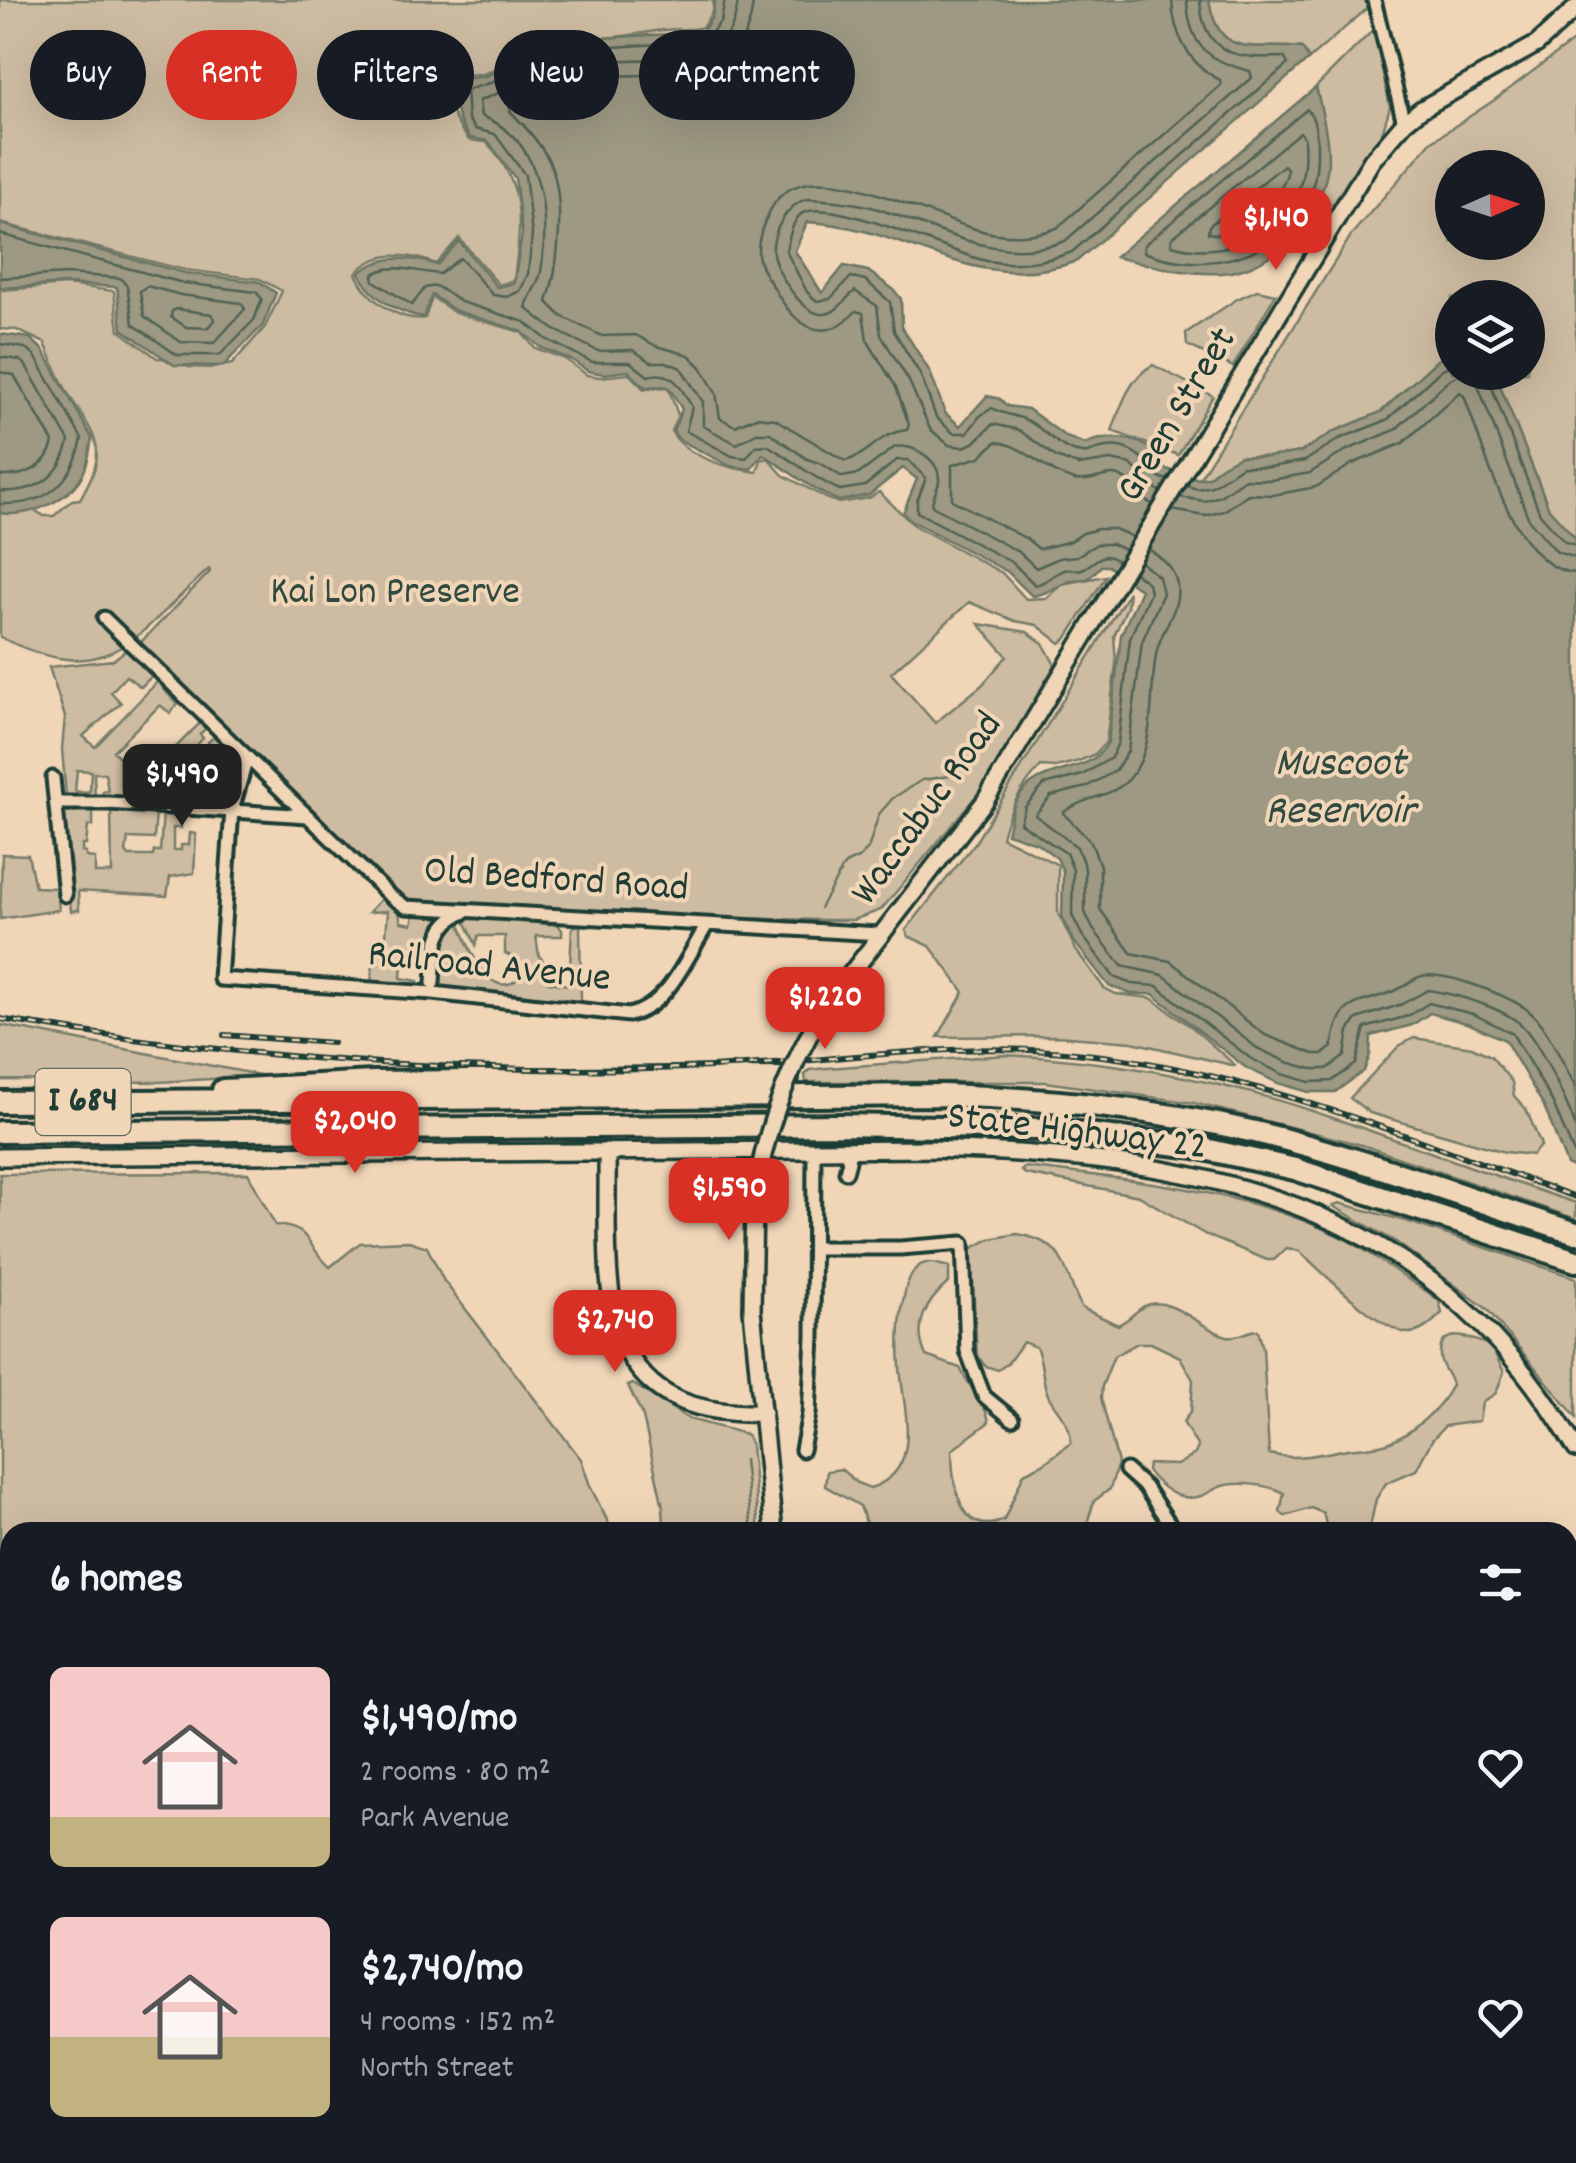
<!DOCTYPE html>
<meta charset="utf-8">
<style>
body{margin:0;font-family:Dekko,sans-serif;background:#242831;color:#f1f3f6;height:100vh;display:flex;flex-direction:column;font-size:38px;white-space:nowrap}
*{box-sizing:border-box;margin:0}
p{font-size:32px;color:#9ea1a6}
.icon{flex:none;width:55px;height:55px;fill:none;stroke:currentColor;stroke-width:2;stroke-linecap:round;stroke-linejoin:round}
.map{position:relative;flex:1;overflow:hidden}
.side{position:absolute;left:0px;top:1522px;width:1578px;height:642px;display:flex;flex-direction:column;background:#171b24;border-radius:30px 30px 0 0;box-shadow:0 10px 40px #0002}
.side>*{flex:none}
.banner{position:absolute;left:30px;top:30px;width:1000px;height:90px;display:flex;gap:20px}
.needle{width:65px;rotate:87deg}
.buttons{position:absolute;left:1435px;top:150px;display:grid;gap:20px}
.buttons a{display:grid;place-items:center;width:110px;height:110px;border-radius:50%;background:#171b24;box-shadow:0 10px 40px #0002;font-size:50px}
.price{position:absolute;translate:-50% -85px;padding:0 22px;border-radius:20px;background:#d93025;color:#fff;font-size:32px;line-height:65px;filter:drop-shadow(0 2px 5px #0008)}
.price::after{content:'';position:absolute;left:50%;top:60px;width:30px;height:22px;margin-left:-15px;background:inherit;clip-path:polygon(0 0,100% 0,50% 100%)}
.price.selected{background:#222;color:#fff}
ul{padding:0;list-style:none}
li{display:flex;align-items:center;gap:30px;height:250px;padding:0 50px}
li span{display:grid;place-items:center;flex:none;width:280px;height:200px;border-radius:15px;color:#555}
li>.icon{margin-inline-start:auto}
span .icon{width:120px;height:120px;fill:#fffc;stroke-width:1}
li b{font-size:42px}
h2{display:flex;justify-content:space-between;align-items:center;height:120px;padding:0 50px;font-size:42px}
.chip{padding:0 35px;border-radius:45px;background:#171b24;box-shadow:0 10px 40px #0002;font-size:35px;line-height:90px}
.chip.selected{background:#d93025;color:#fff}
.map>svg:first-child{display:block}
.green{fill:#cebca2;stroke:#767c6b;stroke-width:2.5;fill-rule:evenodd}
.water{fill:#9d9983;stroke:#6b7463;stroke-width:2.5}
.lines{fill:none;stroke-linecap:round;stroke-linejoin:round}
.shore{stroke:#516254;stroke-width:2.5}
.stream{stroke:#6b7463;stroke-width:2.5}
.street-casing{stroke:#1f3d34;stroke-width:19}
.secondary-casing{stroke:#1f3d34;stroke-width:22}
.highway-casing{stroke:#1f3d34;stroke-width:28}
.street{stroke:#f0d5b7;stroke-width:11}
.secondary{stroke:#f0d5b7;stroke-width:15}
.highway{stroke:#f0d5b7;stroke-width:20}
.rail-casing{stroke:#1f3d34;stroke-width:6}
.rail{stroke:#f0d5b7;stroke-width:2.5;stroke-dasharray:8;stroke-linecap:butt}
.secondary-bridge-casing{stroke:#1f3d34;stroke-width:22;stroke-linecap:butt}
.secondary-bridge{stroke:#f0d5b7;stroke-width:15}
.labels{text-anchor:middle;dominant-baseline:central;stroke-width:8;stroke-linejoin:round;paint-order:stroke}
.shield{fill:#f0d5b7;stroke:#5e6b5b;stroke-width:2.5}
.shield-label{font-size:38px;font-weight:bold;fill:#1f3d34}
.street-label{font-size:40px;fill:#1f3d34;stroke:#f0d5b7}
.park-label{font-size:40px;fill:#304a3f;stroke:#f0d5b7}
.water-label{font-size:42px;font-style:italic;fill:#324b40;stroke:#f0d5b7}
</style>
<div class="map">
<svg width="1576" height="2163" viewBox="0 0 1576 2163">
<rect width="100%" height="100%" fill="#f0d5b7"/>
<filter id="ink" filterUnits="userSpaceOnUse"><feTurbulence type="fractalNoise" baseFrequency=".01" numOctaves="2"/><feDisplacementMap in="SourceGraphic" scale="20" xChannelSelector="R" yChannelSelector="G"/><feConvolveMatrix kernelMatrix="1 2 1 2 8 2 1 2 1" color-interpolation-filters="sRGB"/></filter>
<g filter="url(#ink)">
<path class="green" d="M0 0H713V10L703 27C689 31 680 28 665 30 644 32 624 37 603 38 573 38 547 33 519 46L515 59 484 74 461 75C442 101 451 117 469 140L486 142C527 185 521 225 514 280L499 285 459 238 436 264C409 253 376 250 356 273 365 298 399 322 425 318L432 297 455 313 521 332 535 348 565 359 587 375 600 377 629 374 644 389 668 387 678 415 671 431C685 457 730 469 757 472L761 460 768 458 783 475 828 499 839 503 869 498 879 492 915 526 1002 573 1026 599 1047 598 1061 584 1106 576 1066 639 1060 643 1037 625 1015 621 969 602 891 673 935 723 982 685 1007 656 979 624 1027 632 1043 643 1055 665 986 784 881 910 853 920H825L633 916 419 903 401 897 372 871 140 643 210 572 209 569C133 637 110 692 0 637V489L44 516H54L72 500 80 499C107 452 100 442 72 400 61 383 53 363 45 343L17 330 0 329V287L3 290 67 285 114 291 119 330 157 358 175 359 188 367 213 368 232 364 265 327 282 291 260 279 185 270 0 223Z
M1209 0H1368L1369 7 1309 59 1301 48C1255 42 1219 62 1209 0Z
M1374 29 1390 107 1381 136 1334 203 1318 204C1331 159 1327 132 1316 87Z
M1576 39V539L1549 509 1495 373 1528 372V298H1452V354L1437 360 1381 412 1335 431 1301 452 1269 457 1240 456 1221 466 1209 477 1199 479 1352 234 1431 142 1493 101ZM1452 168H1528V242H1452Z
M1257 290 1276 294 1233 367 1187 345 1186 333 1237 299Z
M1153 365 1213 396 1178 455 1112 431C1120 408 1130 376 1153 365Z
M1129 592 1127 607 1114 636 1116 664 1106 742 1095 754 1079 761 1056 767 1041 766C1021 788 1009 808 1002 837L1058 865V913L1076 950 1104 988 1116 994 1151 998 1193 1028 1236 1066 1132 1042 1056 1036 938 1037 964 992 930 946 908 936 906 930 975 843Z
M130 647 156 672 141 687 126 676 111 692 121 703 83 736 95 747 161 678 167 683 163 689 178 704 170 713 160 705 113 751 134 772 143 762 150 761 157 766 201 722 207 727 200 734 203 738 174 772 186 784 170 789 165 762 134 793 132 801 102 799 103 791H108L105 773H94L95 799 84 797V792L90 791 91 771 77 770 75 791 81 792V797L66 796 62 749 65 717 49 667 113 660Z
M216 735C223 742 236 750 238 760 242 772 233 798 220 804 207 809 184 804 170 803V794L192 787 201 792 219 773 213 766 208 742Z
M93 809V826H88L86 845H82V852L86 853V857L95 858V873H112L111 809 156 812 154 839 128 838 126 852 129 856H153L154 851H160L163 813 181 814V828H173V850H181V845H189L190 833 196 834 194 873 170 877 167 896 78 891 79 910 71 911 62 813Z
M2 854 28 855 35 887 57 888 59 910 0 919Z
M383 897 399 912 401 922 412 924 414 915 446 916 425 948 403 947 401 978 418 981V986L371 983 375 946H385L388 911 369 912Z
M470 916 558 925 562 930V936H536L539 956 548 966V982L569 985 572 928 580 924 581 1004 439 987C440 964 441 936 458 918 466 942 490 1012 524 973L520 961 505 953V936H478L476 945 466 923Z
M0 1025 265 1076 158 1082 0 1080Z
M1414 1038 1472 1047 1491 1056 1512 1082 1514 1096 1526 1109 1541 1145 1532 1155 1505 1152 1370 1113 1350 1098 1399 1046Z
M1006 1055C1106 1060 1205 1077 1300 1107 1393 1137 1483 1173 1576 1203V1219L1362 1145 1194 1103 1045 1082H806L805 1075 810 1070 827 1068Z
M1025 1167C1132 1180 1247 1189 1345 1239 1374 1254 1401 1276 1429 1293L1439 1301 1442 1313C1434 1321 1421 1334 1408 1333 1380 1331 1322 1271 1299 1251L1287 1248 1274 1260H1267L1206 1235 1139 1196 1026 1174 1021 1171Z
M248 1173 275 1225C313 1228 305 1245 330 1267L360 1243 409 1241 427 1247 444 1281 581 1459 590 1486 613 1532H10V2155H349L351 2163H0V1174Z
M1339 1203 1406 1221 1576 1278V1417L1487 1309 1396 1242 1333 1206Z
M1017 1234C1069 1243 1061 1268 1082 1308L1118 1325C1129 1320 1136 1311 1144 1306 1170 1293 1203 1331 1227 1336 1239 1338 1246 1331 1258 1330L1263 1349 1269 1454C1297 1461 1320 1454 1348 1449 1361 1447 1375 1447 1388 1443 1412 1434 1441 1408 1452 1385 1450 1375 1440 1366 1440 1356 1439 1323 1475 1340 1491 1346L1504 1372 1496 1393 1482 1403 1479 1421 1445 1426 1432 1440 1416 1470 1386 1483 1376 1499 1369 1532H1328L1323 1513 1311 1508 1285 1516 1280 1512 1284 1493C1269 1485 1239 1481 1222 1486 1215 1488 1208 1494 1201 1496 1179 1503 1160 1487 1147 1471L1148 1464 1177 1465 1195 1454 1198 1447 1183 1422 1191 1411 1193 1380 1180 1357 1151 1343H1138L1114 1356 1102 1386 1101 1398 1118 1463 1110 1489 1094 1501 1088 1520 1092 1532C1086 1532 1079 1534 1073 1532 1056 1527 1050 1516 1032 1532H869L860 1506 825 1486 827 1471 841 1469 857 1483 870 1488C925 1471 903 1409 900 1367 898 1346 898 1265 927 1263 933 1262 943 1266 949 1267V1282C926 1302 912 1325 926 1356L960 1368C968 1385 987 1406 989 1422L952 1450C952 1481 959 1540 1004 1520L1024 1473 1043 1464 1071 1443C1071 1423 1058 1413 1049 1397 1041 1382 1044 1363 1036 1347L1023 1342 1008 1363 998 1370 985 1366 977 1355 971 1249 990 1239Z
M633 1384 689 1419 746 1434 751 1445 759 1532H649L664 1526 663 1507 643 1417 628 1386Z
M642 2155H842L843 2163H688L672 2156 644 2163Z
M880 2155H1120L1108 2163H883Z"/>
<path class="water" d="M715 0H1209C1219 62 1255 42 1302 48L1309 59 1077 261C975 298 908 226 807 222L795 251 822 293 844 266 868 271 894 290 901 299 902 327 930 372 945 413 960 426 987 396 1000 399 1007 406 1028 409 1066 437 1085 444C1110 432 1155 437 1163 468L1199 479 1209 477 1221 466 1240 456 1269 457 1301 452 1335 431 1381 412 1437 360 1452 354V372L1495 373 1549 509 1576 539V1169L1567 1165 1544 1106 1505 1040 1470 1024 1430 1013 1412 1025 1371 1036 1370 1055 1364 1071 1335 1092H1309L1278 1083 1245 1067 1153 994H1131L1109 986 1073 940 1062 917 1063 871 1057 858 1037 843 1007 833C1010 823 1011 810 1016 801 1040 760 1089 779 1108 742L1121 635 1141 590 1108 566H1101L1088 579C1061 578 1055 593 1032 596L1008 572 910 520 903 513 917 479 903 468 869 495 839 501C810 489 788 470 763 454L751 469 730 466 678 439 673 431 682 409C666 384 674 385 645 387L628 371 604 374 588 371 572 360 540 347 521 331 456 311 432 295 424 317C398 313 370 298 359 273 381 255 410 256 437 265L459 241 497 287 514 283 522 234 515 178 488 141 470 138C456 120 449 100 461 79L486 76 515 62 520 48 534 42 702 32 712 17Z
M1316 87C1322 114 1331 143 1327 171 1320 220 1273 269 1222 273 1186 275 1150 265 1115 257Z
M0 224 185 273 260 282 276 293 263 325 223 366 174 365 122 329 117 287 67 284 0 288Z
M0 334 30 338 43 350 92 438C90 448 89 459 85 469 73 500 30 518 0 513Z"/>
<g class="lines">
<path class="shore" d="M725 0 721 21 705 41 537 52C526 57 530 63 521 70 508 80 481 85 466 90L468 119 475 129 495 134 525 175 532 235 528 274 520 291 507 297 493 295 460 258 440 274C420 273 389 261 373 275L374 281 412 305 425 288 436 286 461 302 525 322 546 339 592 362H630L648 376C673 369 681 387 692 407L686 431 732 456 746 458 756 446 767 445C792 459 813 479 840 490L865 486 897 460H908L926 478 917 501V512L1013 563 1035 585C1047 583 1053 573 1065 570 1070 568 1076 571 1082 569 1097 563 1100 549 1118 561
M738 0C736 21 728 42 710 53 654 64 597 57 541 64L527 81 479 101 481 116C543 138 550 215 541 272 538 286 528 296 526 308L553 329 598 351 633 350 651 362H666L681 368 703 402V426L737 444 756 433H770L807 459 822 464 842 477 859 474 895 447C913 444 940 459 939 481 938 490 932 497 932 506L1019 552 1036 568 1059 558 1077 556 1097 544H1112L1125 550
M753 0C752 22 743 49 723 62 695 81 589 73 551 78L535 94 510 106V111C524 125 541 144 549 161 566 196 559 267 547 302L561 316 602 336 636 335 656 346 689 355 701 367 716 393 720 418 735 426 756 417 775 419 845 461C870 455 878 433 907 430L909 425 896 387 867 340 863 313 856 311C822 349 793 323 774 288 767 277 759 267 758 254 757 235 770 203 785 192 832 157 946 228 997 234 1016 237 1039 235 1057 228L1221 85 1220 80C1189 65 1173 34 1172 0
M1307 109C1317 120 1317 137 1317 152 1318 245 1221 282 1144 252V245Z
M1300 132 1304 137C1305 156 1305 173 1298 191 1279 240 1218 259 1172 245V238Z
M1284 165 1288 170C1280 202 1245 241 1208 233L1209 226Z
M0 234 183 283 256 292 262 299 254 320 220 355H177L133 324 127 286 120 278 67 274 0 278
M147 286 181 295 241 303 245 309 214 343 181 342 144 316 140 291Z
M177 309 211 314 215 320 207 328 186 327 171 317 172 311Z
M0 344 25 348 35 356 82 439C72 484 46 506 0 504
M0 357 19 360 25 364 69 441C61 477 37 493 0 491
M0 372 14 375 53 442C47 468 25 477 0 476
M1473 372 1529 520 1557 552 1576 558
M1486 372 1540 514 1565 542 1576 545
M1167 480 1157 476C1145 456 1123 440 1098 449 1090 451 1091 454 1083 453 1057 451 1044 425 1021 418 1010 414 1002 414 992 408L980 416 967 433H953L936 417 921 376 894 331 890 302 865 280 851 277 830 299 817 301 807 292 786 251C788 241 792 222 800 215 826 193 954 255 987 261 1015 266 1046 262 1072 252L1288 64 1284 57C1238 59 1203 56 1200 0
M1187 486 1198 489 1212 486 1242 466 1270 467 1305 461 1339 439 1387 420 1442 369 1452 365
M1160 491 1149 485 1131 464 1111 460 1078 465 1056 457 1019 430 993 424 974 443 963 447 949 445 930 429 909 381 881 335 877 306 855 291C845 298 839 312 825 314 804 317 775 272 773 253 771 232 788 203 808 199 832 200 855 202 878 209 940 228 999 266 1065 241L1252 78 1250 71C1208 61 1189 46 1187 0
M1180 497 1204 501 1220 496 1245 479 1271 480 1310 473 1345 451 1395 430 1449 380 1464 372
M1172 510 1205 516 1224 511 1248 494 1273 495 1316 487 1352 464 1403 443 1460 392 1464 396C1483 444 1514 571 1576 573
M1133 537 1115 529H1098L1083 533 1071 541 1039 549 1027 539 952 500V465L980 457 996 442C1026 445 1045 473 1075 480 1092 484 1108 469 1123 478 1134 484 1137 497 1152 504
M1149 549C1162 559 1174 567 1177 584 1181 609 1162 628 1157 650 1148 689 1158 745 1130 778 1113 798 1081 797 1063 813L1091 842 1100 866V909L1131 953 1170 961 1265 1035 1314 1054H1323L1332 1047C1340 997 1354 1007 1394 991 1404 987 1411 979 1422 976 1446 971 1505 995 1525 1008 1545 1021 1564 1066 1576 1087
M1141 562 1159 577 1163 593 1142 642 1128 751 1115 771 1086 787 1051 796 1035 815 1077 847 1085 868V912L1093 929 1122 966 1163 975 1257 1048 1287 1062 1312 1069H1327L1345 1056 1349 1031 1357 1019 1402 1004 1428 990C1452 993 1499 1007 1518 1022 1538 1037 1567 1103 1576 1127
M1135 573 1148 583 1150 592 1130 638 1118 743 1111 758 1082 775 1044 785 1025 807 1020 823 1066 853 1073 870 1072 915 1082 935 1114 977 1132 984 1157 986 1250 1058 1282 1074 1310 1082 1332 1081 1356 1064 1365 1028 1408 1016 1429 1003 1473 1014 1512 1033 1552 1101 1576 1158"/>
<path class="stream" d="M820 908 845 864 860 857 868 849 879 814 893 798 922 780 962 774
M744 1460 752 1532
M823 2155 828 2163"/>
<defs>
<path id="street" d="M1374 0 1404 123
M104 618 389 895 406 907 880 934
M247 758 232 810 220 979 433 993 629 1015C668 1007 687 956 707 925
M53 778 65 895
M56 803H108L308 816
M433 983C435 956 433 923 463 913
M845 1149 849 1161 846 1172
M814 1248H900L963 1243 967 1351 984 1396 1012 1419
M802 1450 809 1414 813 1337 814 1149
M1126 1470 1145 1487 1175 1532
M1568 1725 1576 1726
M1568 2041H1576
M1568 2077 1576 2075
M404 2155 406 2163
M1214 2155 1222 2163
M634 2163 635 2155
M1174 2163 1184 2155"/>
<path id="secondary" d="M825 1007 985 801 1372 160 1404 123 1420 110 1537 44 1576 8
M607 1151C609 1279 586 1418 763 1413
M0 1157 931 1149C1201 1157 1429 1197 1576 1449
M754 1204 752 1310 774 1532
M859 2155 862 2163"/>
<path id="highway" d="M223 1090 373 1082 787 1078
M0 1102 943 1095C1048 1099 1152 1108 1255 1132 1364 1158 1469 1199 1576 1233
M0 1132 842 1125 1044 1129 1196 1147 1295 1169 1576 1261"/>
</defs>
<use href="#street" class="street-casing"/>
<use href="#secondary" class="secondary-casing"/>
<use href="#highway" class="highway-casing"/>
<use href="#street" class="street"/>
<use href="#secondary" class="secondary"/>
<use href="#highway" class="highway"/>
<defs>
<path id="rail" d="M0 1019C227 1057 459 1075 689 1068 817 1064 946 1040 1075 1053 1248 1069 1413 1140 1576 1197
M224 1035 333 1043"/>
</defs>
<use href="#rail" class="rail-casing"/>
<use href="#rail" class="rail"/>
<defs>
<path id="secondary-bridge" d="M754 1204C763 1133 788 1068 825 1007"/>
</defs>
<use href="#secondary-bridge" class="secondary-bridge-casing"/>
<use href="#secondary-bridge" class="secondary-bridge"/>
</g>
</g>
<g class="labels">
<rect class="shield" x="35.5" y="1069" width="95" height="66" rx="8"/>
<g class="shield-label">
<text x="83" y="1102">I 684</text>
</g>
<g class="street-label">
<text transform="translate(1179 416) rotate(-59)">Green Street</text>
<text transform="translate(929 810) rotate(-54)">Waccabuc Road</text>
<text transform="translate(556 882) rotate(4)">Old Bedford Road</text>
<text transform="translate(489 969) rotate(6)">Railroad Avenue</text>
<text transform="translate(1077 1134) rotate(7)">State Highway 22</text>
</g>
<g class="park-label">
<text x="395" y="594">Kai Lon Preserve</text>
</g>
<g class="water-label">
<text x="1340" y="766">Muscoot<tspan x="1340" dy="48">Reservoir</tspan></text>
</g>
</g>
</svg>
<div class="buttons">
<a><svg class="needle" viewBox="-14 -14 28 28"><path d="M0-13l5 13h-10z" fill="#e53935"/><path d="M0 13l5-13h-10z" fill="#9ea1a6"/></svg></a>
<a><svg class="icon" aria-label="layers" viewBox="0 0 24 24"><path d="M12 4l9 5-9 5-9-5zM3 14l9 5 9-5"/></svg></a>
</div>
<b class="price" style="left:1276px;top:273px">$1,140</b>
<b class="price selected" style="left:182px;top:829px">$1,490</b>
<b class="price" style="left:825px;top:1052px">$1,220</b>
<b class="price" style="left:355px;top:1176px">$2,040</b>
<b class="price" style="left:729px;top:1243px">$1,590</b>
<b class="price" style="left:615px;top:1375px">$2,740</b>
<div class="banner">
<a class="chip">Buy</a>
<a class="chip selected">Rent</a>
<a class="chip">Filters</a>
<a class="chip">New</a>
<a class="chip">Apartment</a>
</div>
<section class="side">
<h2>6 homes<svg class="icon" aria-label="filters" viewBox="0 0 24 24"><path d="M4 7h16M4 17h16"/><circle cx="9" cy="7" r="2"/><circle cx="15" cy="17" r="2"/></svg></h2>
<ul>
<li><span style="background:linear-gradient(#f6c9c9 75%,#c2b280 0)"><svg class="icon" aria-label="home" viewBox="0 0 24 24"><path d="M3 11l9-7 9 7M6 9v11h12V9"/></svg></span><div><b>$1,490/mo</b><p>2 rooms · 80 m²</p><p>Park Avenue</p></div><svg class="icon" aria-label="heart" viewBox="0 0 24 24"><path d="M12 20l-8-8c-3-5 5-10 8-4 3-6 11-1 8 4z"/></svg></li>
<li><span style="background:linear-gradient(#f6c9c9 60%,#c2b280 0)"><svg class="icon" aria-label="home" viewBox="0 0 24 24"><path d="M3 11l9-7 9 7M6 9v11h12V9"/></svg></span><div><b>$2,740/mo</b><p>4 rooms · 152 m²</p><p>North Street</p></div><svg class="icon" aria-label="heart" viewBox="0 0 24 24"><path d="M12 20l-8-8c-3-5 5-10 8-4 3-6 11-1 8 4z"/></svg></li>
</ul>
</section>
</div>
